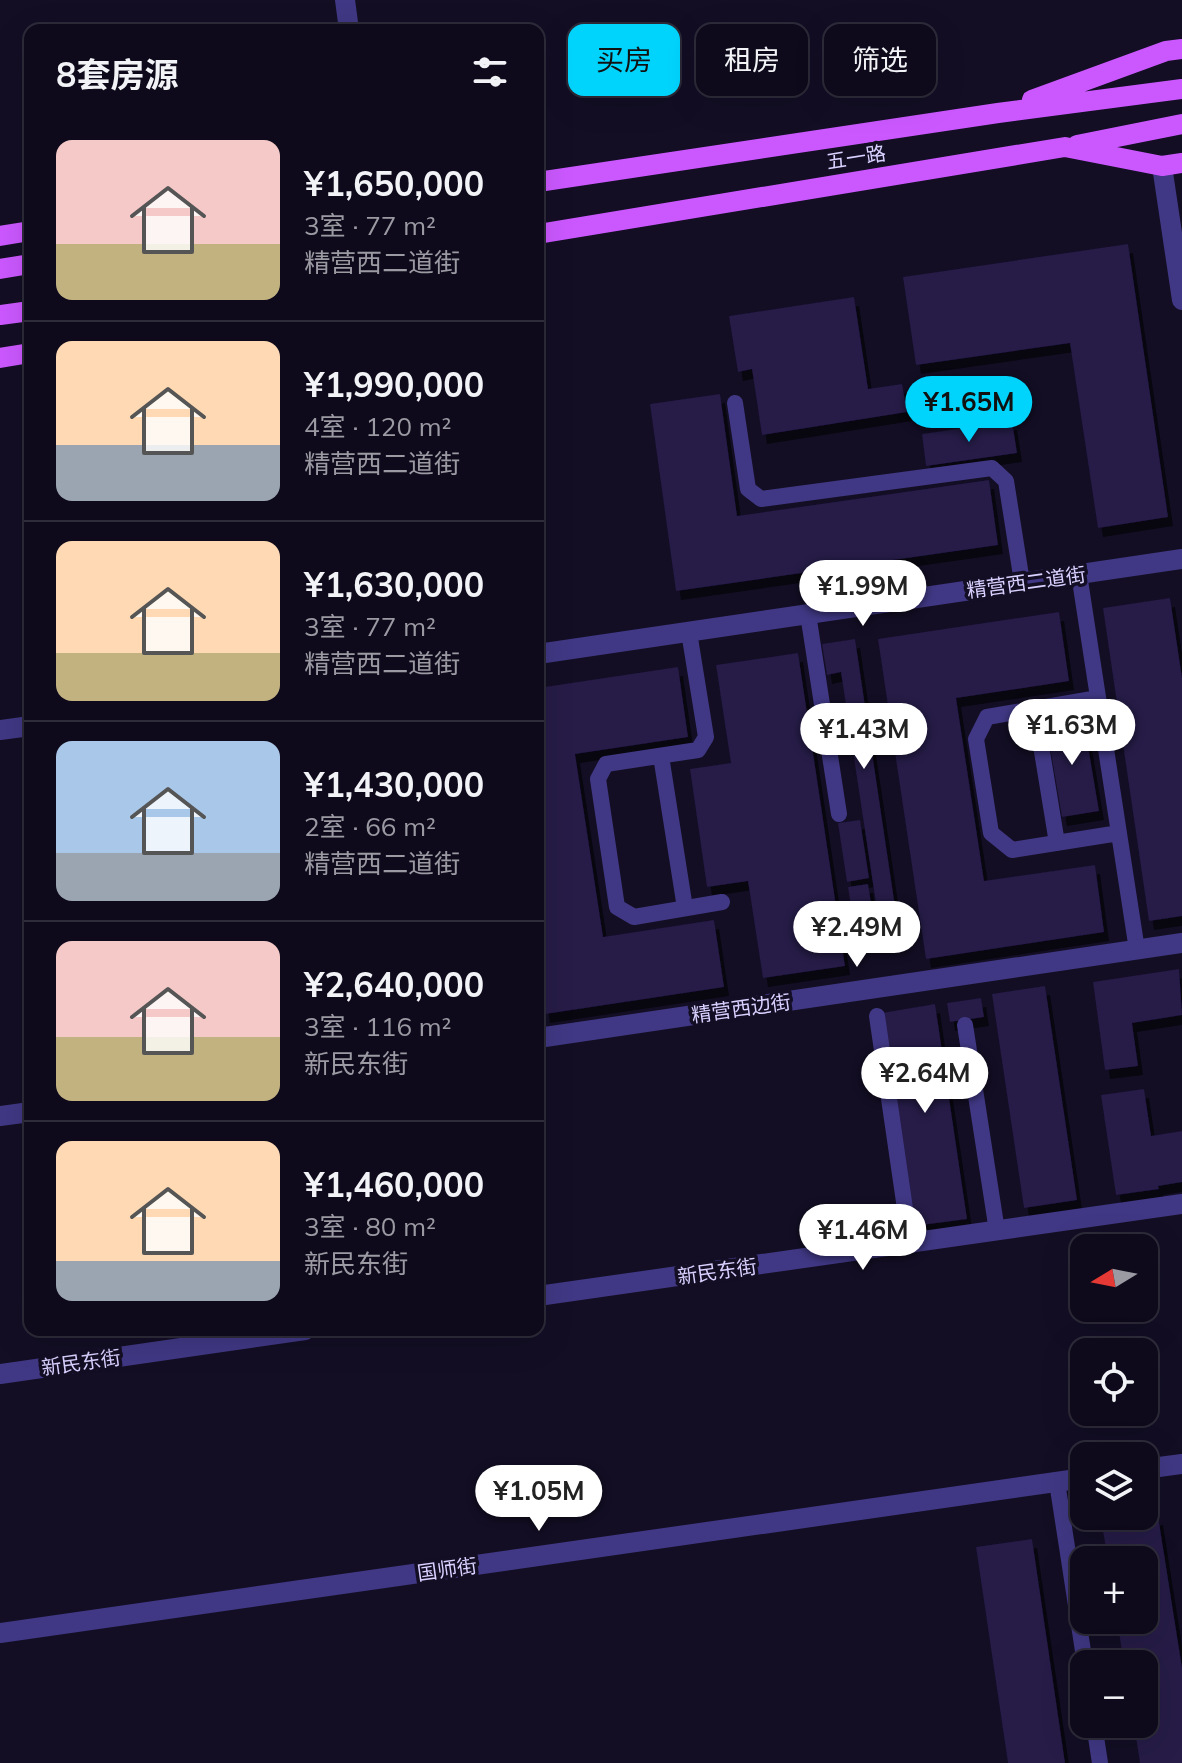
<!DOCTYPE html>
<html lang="zh">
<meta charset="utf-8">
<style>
body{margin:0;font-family:Mulish,"Noto Sans SC",sans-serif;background:#171324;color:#f1f3f6;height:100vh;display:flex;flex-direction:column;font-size:30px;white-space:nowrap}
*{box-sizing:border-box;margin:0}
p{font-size:26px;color:#9b9aa3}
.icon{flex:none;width:44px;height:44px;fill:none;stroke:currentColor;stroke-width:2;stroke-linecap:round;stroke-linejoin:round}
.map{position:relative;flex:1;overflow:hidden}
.panel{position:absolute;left:24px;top:24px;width:520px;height:1312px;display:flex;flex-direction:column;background:#0e0a1b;border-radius:16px;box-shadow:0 8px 32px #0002,0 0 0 2px #2e2b3a}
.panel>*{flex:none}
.hud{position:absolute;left:568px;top:24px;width:494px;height:72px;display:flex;gap:16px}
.needle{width:52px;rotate:260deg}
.buttons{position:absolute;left:1070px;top:1234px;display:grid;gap:16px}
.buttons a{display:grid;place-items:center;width:88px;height:88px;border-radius:16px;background:#0e0a1b;box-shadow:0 8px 32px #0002,0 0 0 2px #2e2b3a;font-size:40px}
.price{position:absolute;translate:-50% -68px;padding:0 18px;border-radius:28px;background:#fff;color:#222;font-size:26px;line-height:52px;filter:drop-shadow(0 2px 4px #0008)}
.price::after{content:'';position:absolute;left:50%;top:48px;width:24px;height:18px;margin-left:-12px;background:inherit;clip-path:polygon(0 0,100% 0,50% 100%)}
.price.current{background:#00d3fc;color:#111}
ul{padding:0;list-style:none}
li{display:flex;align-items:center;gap:24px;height:200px;padding:0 32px}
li+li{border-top:2px solid #2e2b3a}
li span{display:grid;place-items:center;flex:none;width:224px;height:160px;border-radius:16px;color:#555}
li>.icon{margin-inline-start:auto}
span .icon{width:96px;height:96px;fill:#fffc;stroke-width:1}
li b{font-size:34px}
h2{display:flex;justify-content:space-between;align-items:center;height:96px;padding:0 32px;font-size:34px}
.tag{padding:0 28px;border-radius:16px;background:#0e0a1b;box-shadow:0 8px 32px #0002,0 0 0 2px #2e2b3a;font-size:28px;line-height:72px}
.tag.current{background:#00d3fc;color:#111}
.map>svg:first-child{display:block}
.building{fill:#251a46;filter:url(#shadow)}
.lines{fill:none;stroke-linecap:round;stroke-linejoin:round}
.lane{stroke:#403884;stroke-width:16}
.street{stroke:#403884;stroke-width:20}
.primary{stroke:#cb58ff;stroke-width:20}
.labels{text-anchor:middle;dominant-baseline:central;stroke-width:7;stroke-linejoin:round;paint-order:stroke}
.street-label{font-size:20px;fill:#d9d1ff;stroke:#130e24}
</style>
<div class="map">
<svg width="1182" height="1763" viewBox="0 0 1182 1763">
<defs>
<filter id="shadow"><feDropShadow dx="5" dy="9" stdDeviation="0" flood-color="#0009"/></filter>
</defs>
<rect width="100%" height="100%" fill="#130e24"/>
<path class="building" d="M1128 244 1168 517 1098 528 1070 343 916 365 903 277Z
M854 297 868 389 902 384 907 412 762 435 752 369 738 372 729 316Z
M720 394 737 516 989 480 998 545 676 591 650 404Z
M1012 421 1017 453 926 466 922 434Z
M1170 598 1182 678V916L1149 921 1103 608Z
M1059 612 1069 681 956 698 984 881 1095 865 1104 932 926 959 878 639Z
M855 639 897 920 879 923 841 672 827 675 822 644Z
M798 653 845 966 763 978 748 881 707 887 690 769 731 763 716 665Z
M678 667 688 737 575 754 603 937 714 920 724 987 545 1014 538 965V688Z
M1083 717 1099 811 1062 817 1046 723Z
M860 820 869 878 847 882 838 823Z
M868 884 873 915 853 918 848 887Z
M1179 969 1182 1015 1132 1023 1138 1066 1105 1070 1093 982Z
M1045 986 1077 1200 1024 1208 992 994Z
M981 998 984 1017 950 1022 947 1003Z
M935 1004 967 1219 914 1226 882 1013Z
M1144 1089 1151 1136 1182 1131V1182L1158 1186 1159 1189 1116 1195 1101 1095Z
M1158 1516 1182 1668V1763H1140L1134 1724H1144V1664H1124L1117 1620H1144V1560H1108L1102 1525Z
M1032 1539 1065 1763H1008L976 1547Z"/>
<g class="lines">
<path class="lane" d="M735 403 748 489 761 499 992 468 1006 481 1022 582
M1079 574 1137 950
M808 614 839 814
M689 632 706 737 698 750 606 764 598 779 617 907 634 917 722 902
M1098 698 987 717 976 739 991 833 1012 850 1119 833
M1035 709 1057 843
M661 756 685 908
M877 1016 910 1243
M965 1025 997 1231
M1057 1482 1085 1664
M1094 1724 1100 1763"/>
<path class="street" d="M345 0 349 30
M1162 166 1182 300
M538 654 1182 559
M0 730 30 726
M538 1038 1182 943
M0 1116 30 1112
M538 1296 1182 1204
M0 1374 305 1330
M1144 1469 1182 1464
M0 1633 1084 1478"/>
<path class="primary" d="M1032 100 1166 51 1182 49
M1077 145 1182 124
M538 182 998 113 1182 89
M538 234 1065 147 1162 166 1182 163
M0 236 30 231
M0 269 30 264
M0 315 30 311
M0 358 30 353"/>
</g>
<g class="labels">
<g class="street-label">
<text transform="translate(856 157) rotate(-9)">五一路</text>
<text transform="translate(1026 582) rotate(-8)">精营西二道街</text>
<text transform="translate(741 1008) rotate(-8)">精营西边街</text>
<text transform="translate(717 1271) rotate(-8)">新民东街</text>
<text transform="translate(81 1362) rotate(-8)">新民东街</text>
<text transform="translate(447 1569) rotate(-8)">国师街</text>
</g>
</g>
</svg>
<div class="buttons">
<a><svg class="needle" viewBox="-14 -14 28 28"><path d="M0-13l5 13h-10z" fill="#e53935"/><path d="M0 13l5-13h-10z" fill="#9b9aa3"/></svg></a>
<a><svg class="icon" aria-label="locate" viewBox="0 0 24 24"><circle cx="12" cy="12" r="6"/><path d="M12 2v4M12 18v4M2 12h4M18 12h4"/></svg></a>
<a><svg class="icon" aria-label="layers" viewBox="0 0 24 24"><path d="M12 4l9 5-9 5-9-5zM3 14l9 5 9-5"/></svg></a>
<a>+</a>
<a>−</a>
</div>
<b class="price current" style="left:969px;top:444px">¥1.65M</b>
<b class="price" style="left:863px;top:628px">¥1.99M</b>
<b class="price" style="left:1072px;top:767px">¥1.63M</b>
<b class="price" style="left:864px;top:771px">¥1.43M</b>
<b class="price" style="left:857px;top:969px">¥2.49M</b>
<b class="price" style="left:925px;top:1115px">¥2.64M</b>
<b class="price" style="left:863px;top:1272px">¥1.46M</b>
<b class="price" style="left:539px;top:1533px">¥1.05M</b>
<div class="hud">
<a class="tag current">买房</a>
<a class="tag">租房</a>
<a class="tag">筛选</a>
</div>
<section class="panel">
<h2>8套房源<svg class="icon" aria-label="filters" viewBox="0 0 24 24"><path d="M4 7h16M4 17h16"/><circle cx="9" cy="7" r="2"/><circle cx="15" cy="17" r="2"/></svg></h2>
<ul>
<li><span style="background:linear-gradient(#f6c9c9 65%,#c2b280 0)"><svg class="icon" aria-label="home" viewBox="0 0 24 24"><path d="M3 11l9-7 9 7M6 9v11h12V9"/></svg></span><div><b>¥1,650,000</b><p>3室 · 77 m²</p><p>精营西二道街</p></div></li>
<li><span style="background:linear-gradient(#ffd9b3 65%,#9aa5b1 0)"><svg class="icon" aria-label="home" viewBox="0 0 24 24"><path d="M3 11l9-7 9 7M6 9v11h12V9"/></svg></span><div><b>¥1,990,000</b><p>4室 · 120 m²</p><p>精营西二道街</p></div></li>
<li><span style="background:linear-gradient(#ffd9b3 70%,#c2b280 0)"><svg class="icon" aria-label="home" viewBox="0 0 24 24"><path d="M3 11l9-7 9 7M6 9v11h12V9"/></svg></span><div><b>¥1,630,000</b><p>3室 · 77 m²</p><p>精营西二道街</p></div></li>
<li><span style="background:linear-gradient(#a9c7e8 70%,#9aa5b1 0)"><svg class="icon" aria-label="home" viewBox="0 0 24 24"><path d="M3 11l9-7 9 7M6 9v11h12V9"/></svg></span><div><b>¥1,430,000</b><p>2室 · 66 m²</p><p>精营西二道街</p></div></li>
<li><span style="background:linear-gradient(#f6c9c9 60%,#c2b280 0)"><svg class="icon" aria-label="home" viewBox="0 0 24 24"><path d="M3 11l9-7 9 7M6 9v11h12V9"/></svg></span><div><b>¥2,640,000</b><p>3室 · 116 m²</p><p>新民东街</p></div></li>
<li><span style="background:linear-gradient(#ffd9b3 75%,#9aa5b1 0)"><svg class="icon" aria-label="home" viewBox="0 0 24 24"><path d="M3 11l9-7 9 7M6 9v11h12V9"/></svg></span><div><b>¥1,460,000</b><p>3室 · 80 m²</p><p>新民东街</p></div></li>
</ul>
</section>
</div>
